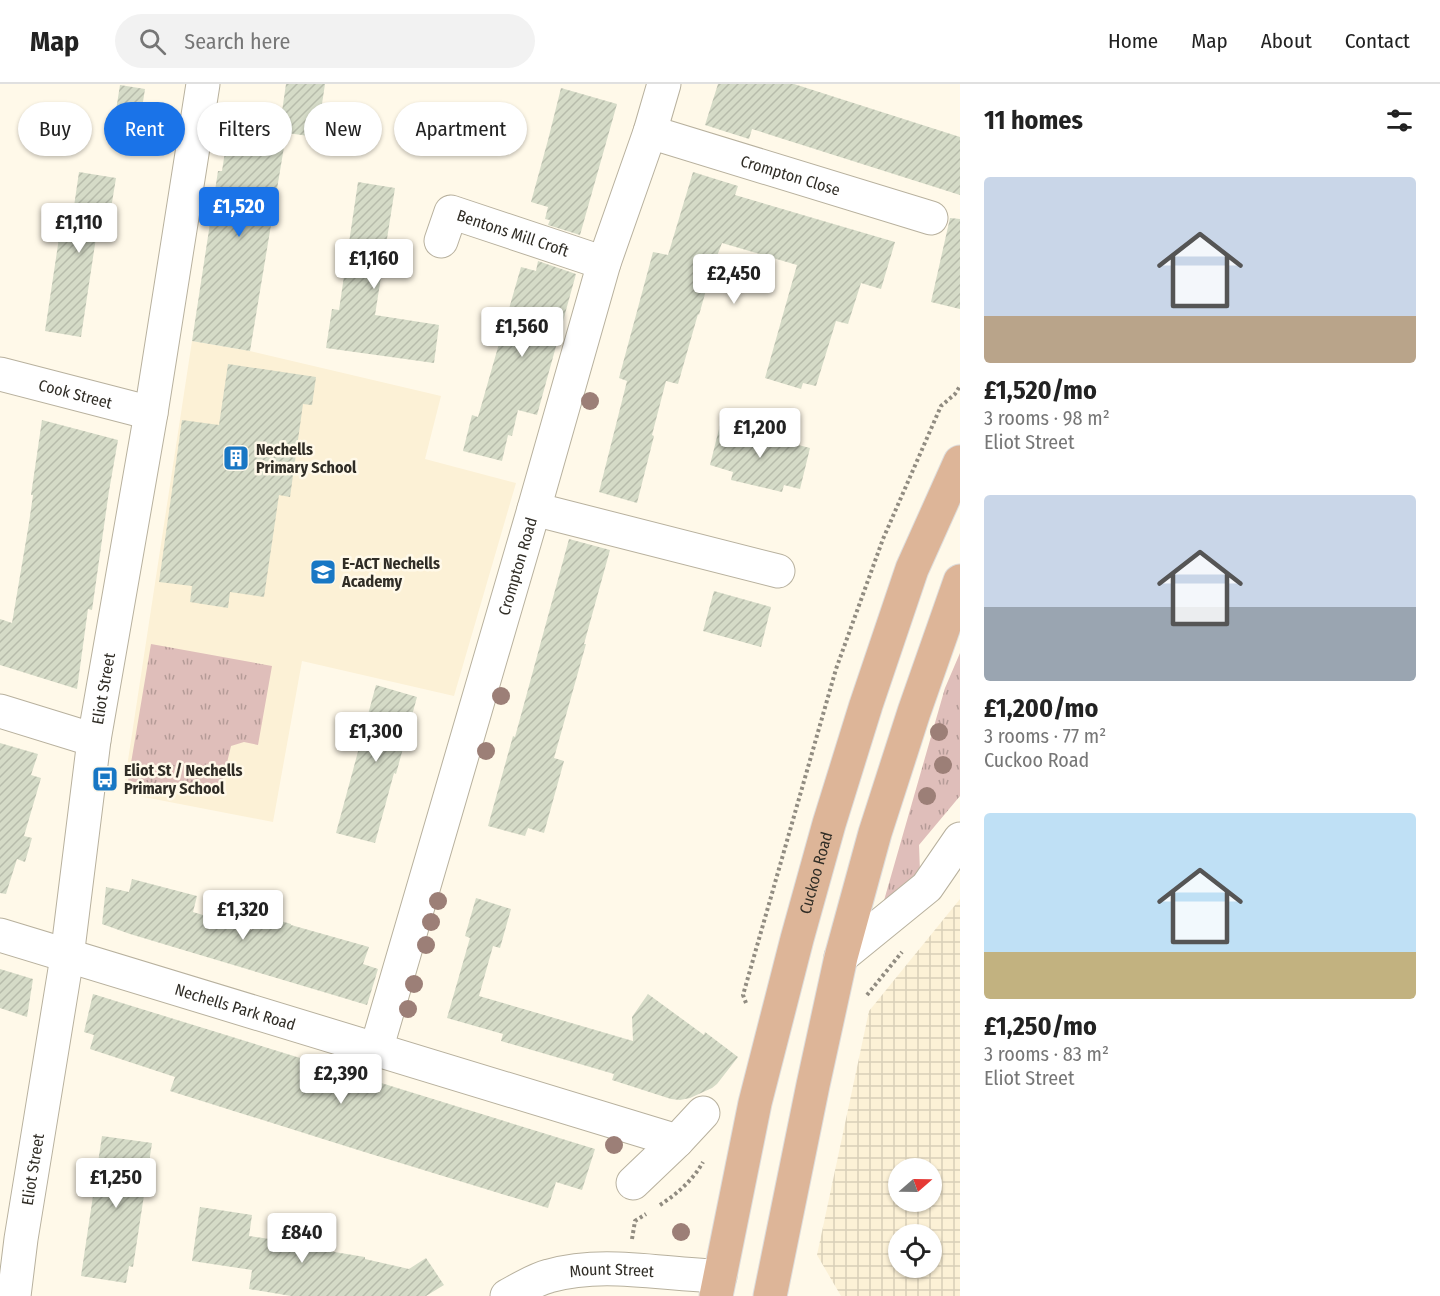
<!DOCTYPE html>
<meta charset="utf-8">
<style>
body{margin:0;font-family:"Fira Sans Condensed",sans-serif;background:#f2f2f2;color:#222;height:100vh;display:flex;flex-direction:column;font-size:22px;white-space:nowrap}
*{box-sizing:border-box;margin:0}
p{font-size:20px;color:#767676}
.icon{flex:none;width:33px;height:33px;fill:none;stroke:currentColor;stroke-width:2;stroke-linecap:round;stroke-linejoin:round}
.map{position:relative;flex:1;overflow:hidden}
.drawer{display:flex;flex-direction:column;background:#fff;width:480px}
.drawer>*{flex:none}
.top-card{position:absolute;left:18px;top:18px;width:570px;height:54px;display:flex;gap:12px}
.needle{width:39px;rotate:70deg}
.fabs{position:absolute;left:888px;top:1074px;display:grid;gap:12px}
.fabs a{display:grid;place-items:center;width:54px;height:54px;border-radius:50%;background:#fff;box-shadow:0 2px 4px #0004;font-size:30px}
.price{position:absolute;translate:-50% -51px;padding:0 14px;border-radius:6px;background:#fff;color:#222;font-size:20px;line-height:39px;filter:drop-shadow(0 2px 3px #0008)}
.price::after{content:'';position:absolute;left:50%;top:36px;width:18px;height:14px;margin-left:-9px;background:inherit;clip-path:polygon(0 0,100% 0,50% 100%)}
.price.active{background:#1a73e8;color:#fff}
ul{padding:0;list-style:none}
li{display:grid;align-content:center;gap:12px;height:318px;padding:0 24px}
li span{display:grid;place-items:center;height:186px;border-radius:6px;color:#555}
li>.icon{margin-inline-start:auto}
span .icon{width:108px;height:108px;fill:#fffc;stroke-width:1}
li b{font-size:26px}
h2{display:flex;justify-content:space-between;align-items:center;height:72px;padding:0 24px;font-size:26px}
.pill{padding:0 21px;border-radius:27px;background:#fff;box-shadow:0 2px 4px #0004;font-size:21px;line-height:54px}
.pill.active{background:#1a73e8;color:#fff}
header{display:flex;align-items:center;gap:36px;box-sizing:border-box;height:84px;padding:0 30px;background:#fff;border-bottom:2px solid #e0e0e0}
header strong{font-size:28px}
nav{display:flex;gap:33px;margin-inline-start:auto;font-size:21px}
.search{width:420px;height:54px;background:#f2f2f2;display:flex;align-items:center;gap:15px;box-sizing:border-box;padding:0 21px;border-radius:33px;color:#767676;font-size:22px}
main{display:flex;flex:1;min-height:0}
.map>svg:first-child{display:block}
.built{fill:#fcf1d6}
.industrial{fill:url(#industrial-grid);fill-rule:evenodd}
.grass{fill:url(#grass-tufts)}
.building{fill:url(#building-hatch)}
.lines{fill:none;stroke-linecap:round;stroke-linejoin:round}
.minor-casing{stroke:#b8b19e;stroke-width:35}
.major-casing{stroke:#dedddc;stroke-width:35}
.path{stroke:#918c81;stroke-width:4;stroke-dasharray:3 3;stroke-linecap:butt}
.minor{stroke:#fff;stroke-width:33}
.major{stroke:#ddb598;stroke-width:33}
.tree{fill:#9c7f77}
.labels{text-anchor:middle;dominant-baseline:central;stroke-width:5;stroke-linejoin:round;paint-order:stroke}
.street-label{font-size:16px;fill:#302d26;stroke:#fff9e9}
.poi-label{font-size:16px;font-weight:bold;fill:#302d26;stroke:#fff9e9;text-anchor:start}
</style>
<header>
<strong>Map</strong>
<div class="search"><svg class="icon" aria-label="search" viewBox="0 0 24 24"><circle cx="10" cy="10" r="6"/><path d="M15 15l6 6"/></svg>Search here</div>
<nav><a>Home</a><a>Map</a><a>About</a><a>Contact</a></nav>
</header>
<main>
<div class="map">
<svg width="960" height="1212" viewBox="0 0 960 1212">
<defs>
<pattern id="industrial-grid" width="8" height="8" patternUnits="userSpaceOnUse" patternTransform="scale(1.5)"><rect width="8" height="8" fill="#fcf1d6"/><path d="M0 4h8M4 0v8" fill="none" stroke="#d8cfb8"/></pattern>
<pattern id="grass-tufts" width="24" height="20" patternUnits="userSpaceOnUse" patternTransform="scale(1.5)"><rect width="24" height="20" fill="#dfbeba"/><path d="M3 7l-1-3M5 7V3M7 7l1-3M15 17l-1-3M17 17v-4M19 17l1-3" fill="none" stroke="#b59b97"/></pattern>
<pattern id="building-hatch" width="6" height="6" patternUnits="userSpaceOnUse" patternTransform="scale(1.5)"><rect width="6" height="6" fill="#d5dbc7"/><path d="M-1 1l2-2M0 6l6-6M5 7l2-2" fill="none" stroke="#b7bcab"/></pattern>
</defs>
<rect width="100%" height="100%" fill="#fff9e9"/>
<path class="built" d="M192 257 250 267 441 312 425 375 516 399 454 612 302 577 273 738 123 709Z"/>
<path class="industrial" d="M960 815V1212H841L817 1171 869 927ZM932 1084V1118H898V1084ZM932 1150V1184H898V1150Z"/>
<path class="grass" d="M151 560 272 582 258 661 244 658 231 662 219 712 128 697Z
M960 569V712L919 761 920 788 883 820 945 604Z"/>
<path class="building" d="M286 0H325L317 53 279 48Z
M718 0H794L960 53V111L752 45 749 55 705 41Z
M120 1 145 5 137 56 112 52Z
M561 4 617 20 580 151 548 141 550 136 545 135 548 123 531 118 548 56Z
M229 42 286 51 250 267 192 257 218 87H222Z
M79 88 116 94 107 149 97 147 81 253 45 247 61 141 71 143Z
M693 88 738 102 735 111 895 158 881 205 861 199 848 240 836 237 816 302 803 299 801 305 765 294 797 181 722 159 712 185 699 231 698 230 678 300 666 297 652 351 654 352 637 419 599 408 627 297 619 294 653 168 668 171Z
M358 98 395 104 375 231 439 241 434 279 326 264 332 225 339 226Z
M950 134 960 135V225L931 218Z
M538 177 576 190 537 331 518 326 512 352 508 351 502 377 463 367 472 331 478 333 521 183 536 187Z
M228 280 316 293 312 321 303 320 290 413 279 411 264 513 230 508 228 524 190 518 192 502 159 498 182 336 219 341Z
M42 336 118 356 109 407 92 526 88 525 77 605 0 581V535L12 539 29 439 33 411H31Z
M720 341 810 364 800 405 784 401 782 408 731 396 733 388 710 381Z
M569 455 610 466 584 560H586L554 674 564 677 544 749 528 744 525 752 488 742 513 652 515 653Z
M714 507 771 523 761 563 703 547Z
M376 601 417 613 396 690 394 689 375 759 336 749Z
M0 659 38 670 31 691 41 694 24 752 32 754 25 778 17 775 6 810 0 809Z
M132 795 197 812 193 828 252 846 257 830 291 840V841L369 863 363 880 378 885 367 921 130 850 102 840 106 803 129 808Z
M476 814 511 825 500 864 493 862 479 912 633 957 632 933 648 910 704 951 705 948 738 973 717 1000 712 1004 690 1014 680 1016 671 1015 612 996 614 990 501 957 503 950 447 934 470 854 465 852Z
M0 885 33 895 27 933 0 924Z
M93 910 595 1065 582 1106 556 1098 548 1124 358 1066 170 1007 175 993 90 965 94 951 84 948Z
M102 1052 152 1059 133 1183 129 1182 126 1199 81 1192Z
M200 1123 252 1131 249 1152 305 1160 304 1163 365 1173V1175L409 1185 426 1174 444 1201 426 1212H291L249 1205 252 1186 192 1177Z"/>
<g class="lines">
<defs>
<g id="minor">
<path id="s1" d="M650 48 931 134"/>
<path id="s2" d="M441 157 451 128 604 179"/>
<path id="s3" d="M0 290 151 329"/>
<path d="M534 425 778 487"/>
<path d="M0 627 94 656"/>
<path id="s4" d="M0 851 677 1057"/>
<path d="M841 873 927 803 960 755"/>
<path id="s5" d="M376 966 534 425 604 179 650 48 664 0"/>
<path d="M633 1099 677 1057 703 1029"/>
<path id="s6" d="M14 1212 21 1155 67 873 94 656 151 329 203 0"/>
<path id="s7" d="M507 1212C520 1205 534 1196 549 1192 604 1176 663 1191 720 1192"/>
</g>
<g id="major">
<path id="s8" d="M716 1212 755 1019 797 855 829 740 866 621 912 485 960 378"/>
<path d="M770 1212 813 1001 841 873 875 749 914 628 960 497"/>
</g>
</defs>
<use href="#minor" class="minor-casing"/>
<use href="#major" class="major-casing"/>
<path class="path" d="M867 911 902 868
M746 919 743 911 836 585 883 455 941 322 955 310 960 302
M660 1121C677 1110 693 1096 703 1078
M632 1155 635 1137 646 1130"/>
<use href="#minor" class="minor"/>
<use href="#major" class="major"/>
</g>
<g class="tree">
<circle cx="590" cy="317" r="9"/>
<circle cx="501" cy="612" r="9"/>
<circle cx="939" cy="648" r="9"/>
<circle cx="486" cy="667" r="9"/>
<circle cx="943" cy="681" r="9"/>
<circle cx="927" cy="712" r="9"/>
<circle cx="438" cy="817" r="9"/>
<circle cx="431" cy="838" r="9"/>
<circle cx="426" cy="861" r="9"/>
<circle cx="414" cy="900" r="9"/>
<circle cx="408" cy="925" r="9"/>
<circle cx="614" cy="1061" r="9"/>
<circle cx="681" cy="1148" r="9"/>
</g>
<defs>
<symbol id="building-square" viewBox="-11 -11 22 22"><rect x="-9" y="-9" width="18" height="18" rx="4" fill="#1877c4" stroke="#fff9e9"/><path d="M-4-6H4V6H1V3H-1V6H-4ZM-2.5-4.3h1.7v1.8h-1.7ZM.8-4.3h1.7v1.8H.8ZM-2.5-1h1.7V.8h-1.7ZM.8-1h1.7V.8H.8Z" fill="#fff"/></symbol>
<symbol id="school-square" viewBox="-11 -11 22 22"><rect x="-9" y="-9" width="18" height="18" rx="4" fill="#1877c4" stroke="#fff9e9"/><path d="M0-5L7-2L0 1L-7-2ZM-4 1L0 2.5L4 1V4Q0 6-4 4Z" fill="#fff"/></symbol>
<symbol id="bus-square" viewBox="-11 -11 22 22"><rect x="-9" y="-9" width="18" height="18" rx="4" fill="#1877c4" stroke="#fff9e9"/><path d="M-5-6H5V4H4V6H2V4H-2V6H-4V4H-5ZM-3.5-4V0h7V-4ZM-3.5 1.2v1.5H-2V1.2ZM2 1.2v1.5H3.5V1.2Z" fill="#fff"/></symbol>
</defs>
<g fill-rule="evenodd">
<use href="#building-square" x="221" y="359" width="30" height="30"/>
<use href="#school-square" x="308" y="473" width="30" height="30"/>
<use href="#bus-square" x="90" y="680" width="30" height="30"/>
</g>
<g class="labels">
<g class="street-label">
<text stroke="none"><textPath href="#s1" startOffset="147">Crompton Close</textPath></text>
<text stroke="none"><textPath href="#s2" startOffset="96">Bentons Mill Croft</textPath></text>
<text stroke="none"><textPath href="#s3" startOffset="78">Cook Street</textPath></text>
<text stroke="none"><textPath href="#s5" startOffset="504">Crompton Road</textPath></text>
<text stroke="none"><textPath href="#s6" startOffset="614">Eliot Street</textPath></text>
<text stroke="none"><textPath href="#s8" startOffset="435">Cuckoo Road</textPath></text>
<text stroke="none"><textPath href="#s4" startOffset="246">Nechells Park Road</textPath></text>
<text stroke="none"><textPath href="#s6" startOffset="128">Eliot Street</textPath></text>
<text stroke="none"><textPath href="#s7" startOffset="110">Mount Street</textPath></text>
</g>
<g class="poi-label">
<text x="256" y="365">Nechells<tspan x="256" dy="18">Primary School</tspan></text>
<text x="342" y="479">E-ACT Nechells<tspan x="342" dy="18">Academy</tspan></text>
<text x="124" y="686">Eliot St / Nechells<tspan x="124" dy="18">Primary School</tspan></text>
</g>
</g>
</svg>
<div class="fabs">
<a><svg class="needle" viewBox="-14 -14 28 28"><path d="M0-13l5 13h-10z" fill="#e53935"/><path d="M0 13l5-13h-10z" fill="#767676"/></svg></a>
<a><svg class="icon" aria-label="locate" viewBox="0 0 24 24"><circle cx="12" cy="12" r="6"/><path d="M12 2v4M12 18v4M2 12h4M18 12h4"/></svg></a>
</div>
<b class="price active" style="left:239px;top:154px">£1,520</b>
<b class="price" style="left:79px;top:170px">£1,110</b>
<b class="price" style="left:374px;top:206px">£1,160</b>
<b class="price" style="left:734px;top:221px">£2,450</b>
<b class="price" style="left:522px;top:274px">£1,560</b>
<b class="price" style="left:760px;top:375px">£1,200</b>
<b class="price" style="left:376px;top:679px">£1,300</b>
<b class="price" style="left:243px;top:857px">£1,320</b>
<b class="price" style="left:341px;top:1021px">£2,390</b>
<b class="price" style="left:116px;top:1125px">£1,250</b>
<b class="price" style="left:302px;top:1180px">£840</b>
<div class="top-card">
<a class="pill">Buy</a>
<a class="pill active">Rent</a>
<a class="pill">Filters</a>
<a class="pill">New</a>
<a class="pill">Apartment</a>
</div>
</div>
<section class="drawer">
<h2>11 homes<svg class="icon" aria-label="filters" viewBox="0 0 24 24"><path d="M4 7h16M4 17h16"/><circle cx="9" cy="7" r="2"/><circle cx="15" cy="17" r="2"/></svg></h2>
<ul>
<li><span style="background:linear-gradient(#c9d6e8 75%,#b9a48a 0)"><svg class="icon" aria-label="home" viewBox="0 0 24 24"><path d="M3 11l9-7 9 7M6 9v11h12V9"/></svg></span><div><b>£1,520/mo</b><p>3 rooms · 98 m²</p><p>Eliot Street</p></div></li>
<li><span style="background:linear-gradient(#c9d6e8 60%,#9aa5b1 0)"><svg class="icon" aria-label="home" viewBox="0 0 24 24"><path d="M3 11l9-7 9 7M6 9v11h12V9"/></svg></span><div><b>£1,200/mo</b><p>3 rooms · 77 m²</p><p>Cuckoo Road</p></div></li>
<li><span style="background:linear-gradient(#bfe0f5 75%,#c2b280 0)"><svg class="icon" aria-label="home" viewBox="0 0 24 24"><path d="M3 11l9-7 9 7M6 9v11h12V9"/></svg></span><div><b>£1,250/mo</b><p>3 rooms · 83 m²</p><p>Eliot Street</p></div></li>
</ul>
</section>
</main>
